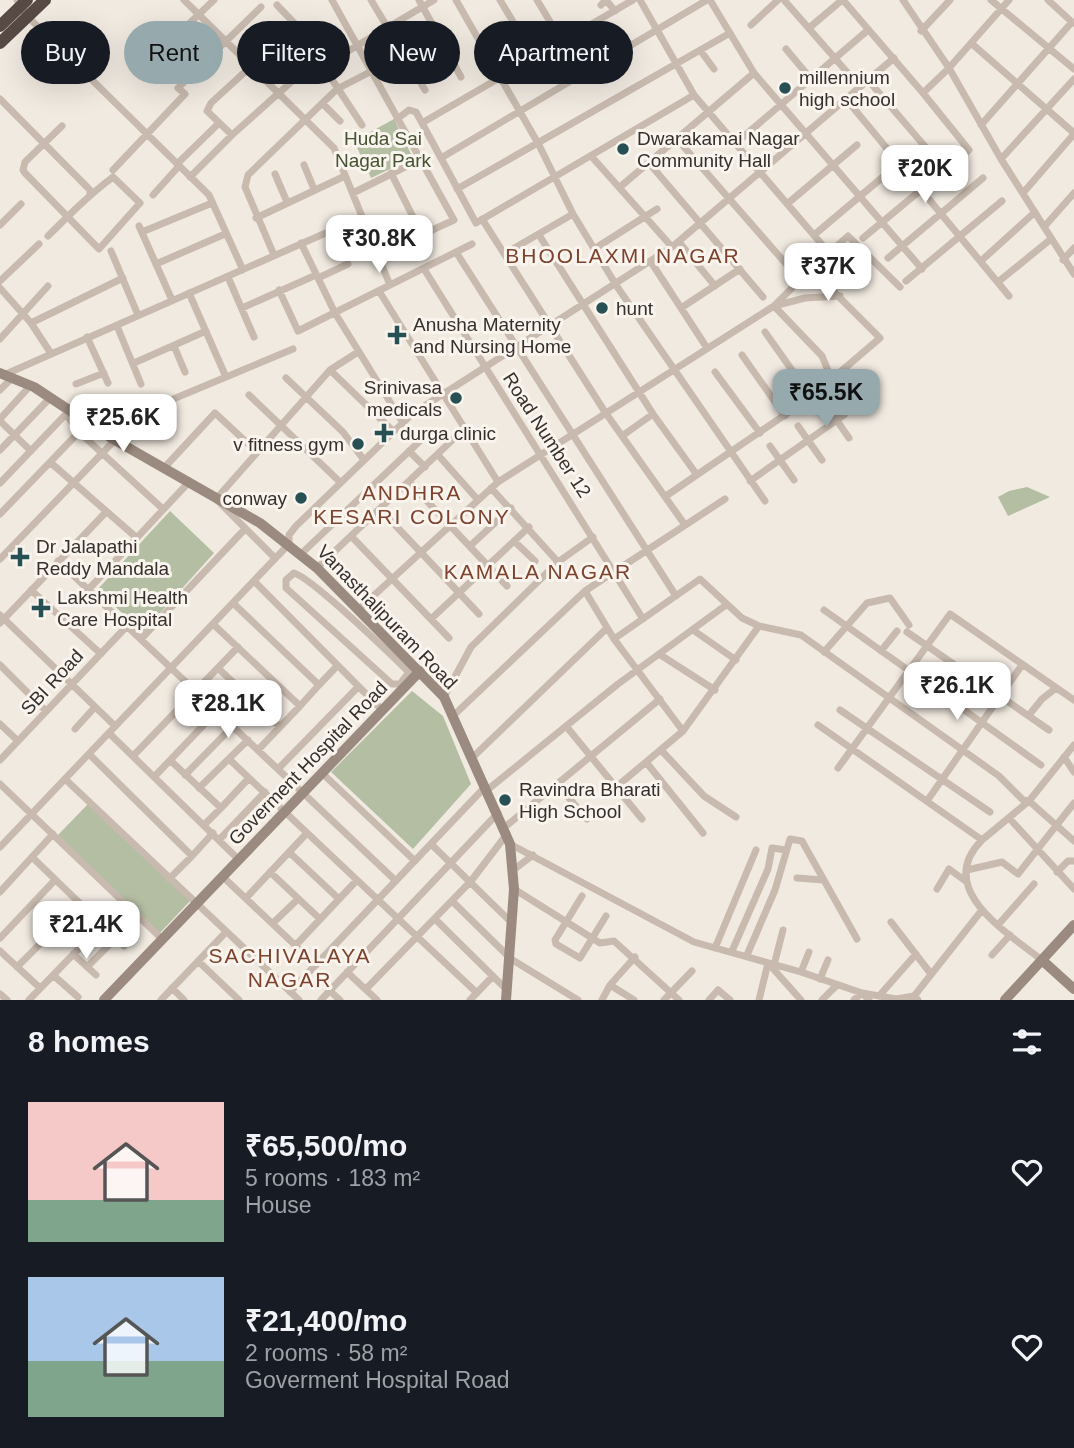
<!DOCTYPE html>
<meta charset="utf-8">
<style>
body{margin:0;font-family:Arial,sans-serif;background:#20242c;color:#f1f3f6;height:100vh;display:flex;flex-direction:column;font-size:26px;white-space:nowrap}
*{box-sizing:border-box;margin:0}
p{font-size:23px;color:#9ea1a6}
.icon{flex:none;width:38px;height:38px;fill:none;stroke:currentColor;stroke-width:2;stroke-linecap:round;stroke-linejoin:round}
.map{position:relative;height:1000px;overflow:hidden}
.side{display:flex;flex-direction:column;background:#171b24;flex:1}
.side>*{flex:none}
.banner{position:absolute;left:21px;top:21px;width:700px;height:63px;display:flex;gap:14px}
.price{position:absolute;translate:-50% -60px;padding:0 16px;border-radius:14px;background:#fff;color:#222;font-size:23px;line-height:46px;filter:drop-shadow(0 2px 4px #0008)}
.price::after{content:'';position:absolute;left:50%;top:42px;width:21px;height:16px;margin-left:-10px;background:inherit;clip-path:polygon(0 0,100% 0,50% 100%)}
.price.current{background:#96aaad;color:#111}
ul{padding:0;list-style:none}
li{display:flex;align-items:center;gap:21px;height:175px;padding:0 28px}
li span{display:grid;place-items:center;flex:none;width:196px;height:140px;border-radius:0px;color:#555}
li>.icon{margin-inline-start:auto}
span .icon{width:84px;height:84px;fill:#fffc;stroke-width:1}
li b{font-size:30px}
h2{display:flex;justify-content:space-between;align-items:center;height:84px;padding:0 28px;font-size:30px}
.tag{padding:0 24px;border-radius:32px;background:#171b24;box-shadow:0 7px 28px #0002;font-size:24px;line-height:63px}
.tag.current{background:#96aaad;color:#111}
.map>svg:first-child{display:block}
.green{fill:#b4bea2}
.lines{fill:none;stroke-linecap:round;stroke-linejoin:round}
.street{stroke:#c8baae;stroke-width:7}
.secondary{stroke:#9b8a7f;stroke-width:10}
.highway{stroke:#574a44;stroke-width:12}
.poi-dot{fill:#265054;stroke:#f9f4ed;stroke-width:2.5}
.labels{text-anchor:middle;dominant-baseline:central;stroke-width:6;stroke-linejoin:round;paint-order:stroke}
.poi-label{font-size:19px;fill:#372f2b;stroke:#f9f4ed;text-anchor:start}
.park-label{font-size:19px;fill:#465332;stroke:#f9f4ed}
.street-label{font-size:19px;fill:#372f2b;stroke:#f9f4ed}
.neighbourhood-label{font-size:21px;letter-spacing:2px;fill:#7d432e;stroke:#f9f4ed}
</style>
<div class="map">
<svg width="1074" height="1000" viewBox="0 0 1074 1000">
<rect width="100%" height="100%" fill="#f1eae1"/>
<path class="green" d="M394 119 413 158 371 178 354 141Z
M1027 487 1050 497 1008 516 998 497 1009 491Z
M170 511 214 553 143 632 97 590Z
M412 691 443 716 471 784 413 849 331 772Z
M88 804 190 901 159 934 58 835Z"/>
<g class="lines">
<path class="street" d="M17 0 28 17 209 195 243 270
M184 0 334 148 390 285
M332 0 454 220 378 255
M371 0 425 90
M419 0 461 77
M456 0 539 145 573 214 616 285 765 501
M500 0 524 40
M537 0 552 25
M633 0 422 123 476 223 694 95
M640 0 694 95 824 247
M710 0 754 73 922 269
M784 0 860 87
M843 0 923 93 949 68 1009 0
M903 0 949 68 1001 159 1074 274
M991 0 1074 69
M1048 0 1073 23
M277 5 296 25 362 125
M601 5 606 0 615 11
M751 25 778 0
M809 28 842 0
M921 31 950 0
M971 43 1074 133
M786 49 811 79
M700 50 714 69
M157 54 214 0
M323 66 434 0
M868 80 934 157
M0 99 90 190V194
M846 99 1009 296
M323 104 340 121
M397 119 409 110 416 112 422 123
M981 125 1072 22
M232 135 207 111 211 103 296 25
M677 139 794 273
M736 143 868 30
M592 157 672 247
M441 158 707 0
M1001 159 1074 79
M649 163 763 297
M177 164 219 123
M304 165 314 189
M113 170 185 94 178 88 261 7
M391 173 422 235
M275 174 287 202
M190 177 232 135 318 58
M620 187 754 73
M457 189 730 33
M353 193 419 160
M1023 193 1074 134
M153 195 179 166
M787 204 857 145
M256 218 345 176
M482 219 605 412 685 525
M0 225 21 204
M139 226 172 300
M1044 227 1074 193
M142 232 212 203
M539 235 653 414
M814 235 884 176
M48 236C69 215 89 195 113 177L140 203 99 249 25 173 23 170 25 162 62 126
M863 238 969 150 923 93
M679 242 715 286
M301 243 335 313 403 423
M594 249 657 209
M111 251 138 315
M456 252 676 596
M504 254 573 214
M274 255 245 187 248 175 337 89 372 71
M888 258 983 178
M1063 260 1074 248
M981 261 1035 212
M651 262 681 308 740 269
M156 264 225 234
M424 269 643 619
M811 269 848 236 900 287
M228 277 254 337
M318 278 348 264
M0 281 39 244
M906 281 1002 201
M998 282 1051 239
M0 288 31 323 50 352
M279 290 298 331 472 244
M379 291 498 482
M189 293 226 377
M242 308 316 275
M681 308 707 348
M31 323 123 278
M117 326 141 384
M87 337 108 383
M0 339 48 286
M174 346 185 372
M742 355 785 416
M134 363 206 331
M330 370 393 431
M715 372 760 433
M6 374 362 217
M286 378 343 432 364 460
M76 384 104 373
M0 390 13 377
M249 395 340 482
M811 397 880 338 811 269 774 306 822 356 832 380
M826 405 849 438
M66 414 79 432 163 509
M0 419 30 386
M0 421 31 451
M798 426 822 460
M99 430 293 349
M622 436 653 414 697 475
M770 446 794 480
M0 450 50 398
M409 451 425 467
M438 455 478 500
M51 463 137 538
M164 468 215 413 257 452
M750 481 844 415
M409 482 507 586
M0 483 67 413
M491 488 558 562
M666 496 811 397 765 332
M380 509 479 614
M0 514 79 432
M351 536 449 638
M514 541 535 561
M470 546 511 508
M301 554 422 439
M275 558 216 499 330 370 358 352
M0 559 115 440
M58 561 396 881
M317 568 464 429
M254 581 382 710
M31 590 101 654
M88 590 189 482
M585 591 614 639 683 731
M233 603 319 685 337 666
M359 609 498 482 774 306 805 298 840 296
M824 610 1041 765
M0 615 115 726
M431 619 529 527
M0 623 106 512
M213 624 300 706 258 750
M693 630 736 660
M907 632 1049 730
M141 639 244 530
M614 639 700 579 742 618 759 626 801 635 999 776 1023 800 1029 801 1074 841
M881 651 897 631
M824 652 867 603 890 598 909 625
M659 654 715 690
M0 665 46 711
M218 668 280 727
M409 672 400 684H392L286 588V580L294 573C314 579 394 658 414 677
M444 697 471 647 558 562 593 537
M300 706 319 685
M840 710 990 812
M454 715 585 591 725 499
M1029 715 1042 699 1056 688
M0 724 18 741
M818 725 982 840 1029 801 1074 745
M566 726 642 819
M75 729 95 707
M109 733 239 860
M661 750 704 796 736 817
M89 754 192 856 213 833
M134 755 238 647
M1064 757 1074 772
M472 758 607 628
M229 759 249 778
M0 760 127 626
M171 761 221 808 205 824
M646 762 703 833
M838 768 950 614 1074 700
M278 769 358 687
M322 773 415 861
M185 775 233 726
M155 776 217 711
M65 779 299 1000
M0 784 162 939
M557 784 587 819
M199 788 248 740
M615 788 683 731 759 626
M486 791 618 684 726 605
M927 801 1022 665
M221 808 249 778 357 880 295 946
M1009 818 1074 889
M505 827 660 699
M219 840 265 792
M982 840C933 889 1008 933 1043 961
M431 844 512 923
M510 844 694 942 801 972 862 993 869 1000
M0 847 289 544V535L296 526 412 414 672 247 894 58
M289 852 339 899
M32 857 124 946
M967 870 1002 862 1018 874 1074 803
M512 871 533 855
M270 872 320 919
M1057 872 1068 861H1074
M222 876 316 965
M797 878 823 880
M169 879 192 856
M357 880 477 993
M514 889 600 943 614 941 679 1000
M937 889 949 869 967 882
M0 892 53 834
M582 896 555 940 556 944 580 958 606 916
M246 898 307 833
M452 901 511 959 578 1000
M435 919 507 990
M891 922 931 974
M273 923 298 899
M998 925 1034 884
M0 938 55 880
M715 948 756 850
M0 951 40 988
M732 951 768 869 772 848 786 850
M73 954 96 975
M747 955 775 890 790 839 802 841 857 939
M992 955 1010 935
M198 961 239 1000
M774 965 783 930
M17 967 80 904
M87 967 116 938
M347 972 377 1000
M801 972 809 952
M53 975 78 997
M820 979 828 960
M610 985 634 1000
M172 988 184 1000
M366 989 471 881 507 834
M330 991 340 1000
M290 992 485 787
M0 994 7 1000
M879 996 916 954
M29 1000 123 903
M161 1000 226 932
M321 1000 498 813
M470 1000 493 976
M602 1000 610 985 635 957
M664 1000 692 971
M709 1000 718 990 730 1000
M759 1000 768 963 801 1000
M822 1000 837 985
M854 1000 862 993 896 999 914 996 918 1000
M911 1000 982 910"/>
<path class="secondary" d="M0 373 34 387 113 439 260 523 317 568 444 697 510 844 514 889 506 1000
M1043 961 1074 989
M104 1000 420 671
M1005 1000 1074 925"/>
<path class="highway" d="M0 26 27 0
M0 43 45 0"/>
</g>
<g class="poi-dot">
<circle cx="785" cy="88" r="7"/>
<circle cx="623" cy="149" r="7"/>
<circle cx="602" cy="308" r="7"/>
<path d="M393.5 324.5h7v7h7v7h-7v7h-7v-7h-7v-7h7z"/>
<circle cx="456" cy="398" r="7"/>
<path d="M380.5 422.5h7v7h7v7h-7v7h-7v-7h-7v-7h7z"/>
<circle cx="358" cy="444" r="7"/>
<circle cx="301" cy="498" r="7"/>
<path d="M16.5 546.5h7v7h7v7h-7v7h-7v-7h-7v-7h7z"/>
<path d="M37.5 597.5h7v7h7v7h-7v7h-7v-7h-7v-7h7z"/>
<circle cx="505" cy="800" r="7"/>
</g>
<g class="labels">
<g class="poi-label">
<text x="799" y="77">millennium<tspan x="799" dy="22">high school</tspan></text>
<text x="637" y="138">Dwarakamai Nagar<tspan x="637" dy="22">Community Hall</tspan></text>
<text x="616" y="308">hunt</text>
<text x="413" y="324">Anusha Maternity<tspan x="413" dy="22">and Nursing Home</tspan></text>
<text x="442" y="387" text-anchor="end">Srinivasa<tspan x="442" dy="22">medicals</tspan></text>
<text x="400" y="433">durga clinic</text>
<text x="344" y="444" text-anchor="end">v fitness gym</text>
<text x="287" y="498" text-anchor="end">conway</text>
<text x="36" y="546">Dr Jalapathi<tspan x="36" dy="22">Reddy Mandala</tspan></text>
<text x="57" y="597">Lakshmi Health<tspan x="57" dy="22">Care Hospital</tspan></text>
<text x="519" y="789">Ravindra Bharati<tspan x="519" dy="22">High School</tspan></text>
</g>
<g class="park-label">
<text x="383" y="138">Huda Sai<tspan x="383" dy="22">Nagar Park</tspan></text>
</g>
<g class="street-label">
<text transform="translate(547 435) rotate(57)">Road Number 12</text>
<text transform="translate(387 617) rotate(46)">Vanasthalipuram Road</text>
<text transform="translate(52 682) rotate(-47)">SBI Road</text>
<text transform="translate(308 763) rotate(-46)">Goverment Hospital Road</text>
</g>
<g class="neighbourhood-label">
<text x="623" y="255">BHOOLAXMI NAGAR</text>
<text x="412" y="492">ANDHRA<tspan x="412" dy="24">KESARI COLONY</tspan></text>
<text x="538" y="571">KAMALA NAGAR</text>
<text x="290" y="955">SACHIVALAYA<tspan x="290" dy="24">NAGAR</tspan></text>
</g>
</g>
</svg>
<b class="price" style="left:925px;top:205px">₹20K</b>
<b class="price" style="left:379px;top:275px">₹30.8K</b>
<b class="price" style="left:828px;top:303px">₹37K</b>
<b class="price current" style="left:826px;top:429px">₹65.5K</b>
<b class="price" style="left:123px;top:454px">₹25.6K</b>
<b class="price" style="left:957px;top:722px">₹26.1K</b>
<b class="price" style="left:228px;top:740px">₹28.1K</b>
<b class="price" style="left:86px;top:961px">₹21.4K</b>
<div class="banner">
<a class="tag">Buy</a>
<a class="tag current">Rent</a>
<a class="tag">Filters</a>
<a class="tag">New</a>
<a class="tag">Apartment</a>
</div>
</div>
<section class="side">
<h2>8 homes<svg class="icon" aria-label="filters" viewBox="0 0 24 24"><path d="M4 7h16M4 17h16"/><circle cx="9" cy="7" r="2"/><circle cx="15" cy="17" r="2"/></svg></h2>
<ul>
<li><span style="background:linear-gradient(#f6c9c9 70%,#7fa58c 0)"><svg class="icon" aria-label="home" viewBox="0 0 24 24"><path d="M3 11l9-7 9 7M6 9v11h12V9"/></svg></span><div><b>₹65,500/mo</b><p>5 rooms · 183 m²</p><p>House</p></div><svg class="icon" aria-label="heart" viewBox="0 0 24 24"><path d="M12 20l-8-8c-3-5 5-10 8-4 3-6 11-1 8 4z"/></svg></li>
<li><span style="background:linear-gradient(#a9c7e8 60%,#7fa58c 0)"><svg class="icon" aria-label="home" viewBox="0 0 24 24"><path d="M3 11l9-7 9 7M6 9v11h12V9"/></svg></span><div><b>₹21,400/mo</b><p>2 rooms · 58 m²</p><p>Goverment Hospital Road</p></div><svg class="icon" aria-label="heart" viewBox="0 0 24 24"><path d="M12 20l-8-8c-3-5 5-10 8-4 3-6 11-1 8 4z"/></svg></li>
</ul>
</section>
